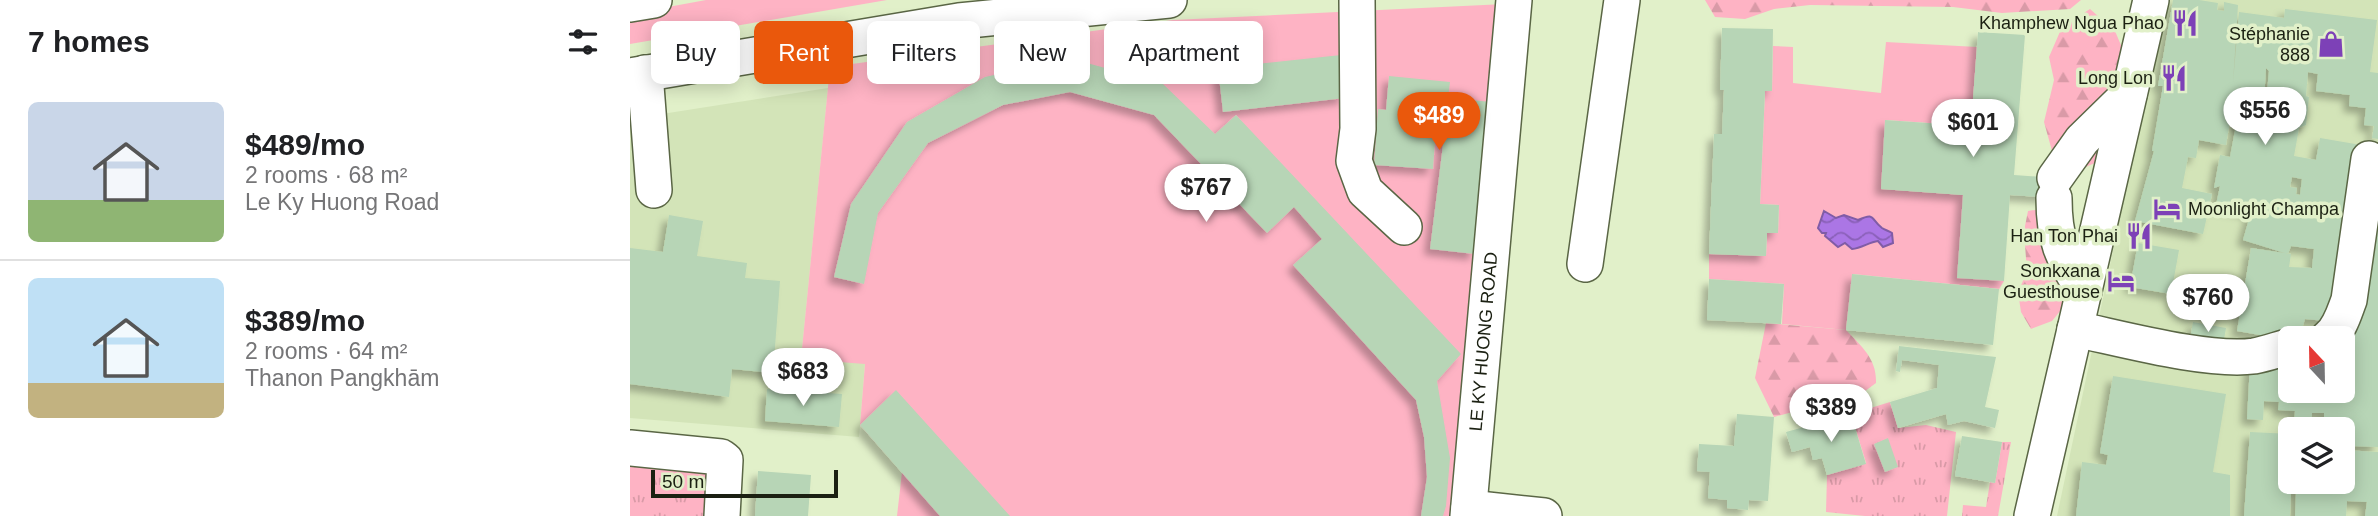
<!DOCTYPE html>
<meta charset="utf-8">
<style>
body{margin:0;font-family:Arial,sans-serif;background:#f6f6f6;color:#202124;height:100vh;display:flex;flex-direction:column;font-size:26px;white-space:nowrap}
*{box-sizing:border-box;margin:0}
p{font-size:23px;color:#757577}
.icon{flex:none;width:38px;height:38px;fill:none;stroke:currentColor;stroke-width:2;stroke-linecap:round;stroke-linejoin:round}
.map{position:relative;flex:1;overflow:hidden}
.drawer{display:flex;flex-direction:column;background:#fff;width:630px}
.drawer>*{flex:none}
.top-card{position:absolute;left:21px;top:21px;width:665px;height:63px;display:flex;gap:14px}
.needle{width:46px;rotate:338deg}
.fabs{position:absolute;left:1648px;top:326px;display:grid;gap:14px}
.fabs a{display:grid;place-items:center;width:77px;height:77px;border-radius:10px;background:#fff;box-shadow:0 4px 18px #0003;font-size:35px}
.scale{position:absolute;left:21px;bottom:18px;width:187px;box-sizing:border-box;padding-left:7px;border:4px solid #1b2012;border-top:0;font-size:19px;line-height:24px;white-space:nowrap;color:#1b2012;-webkit-text-stroke:5px #e1f0c9;paint-order:stroke}
.price{position:absolute;translate:-50% -60px;padding:0 16px;border-radius:24px;background:#fff;color:#222;font-size:23px;line-height:46px;filter:drop-shadow(0 2px 4px #0008)}
.price::after{content:'';position:absolute;left:50%;top:42px;width:21px;height:16px;margin-left:-10px;background:inherit;clip-path:polygon(0 0,100% 0,50% 100%)}
.price.active{background:#ea580c;color:#fff}
ul{padding:0;list-style:none}
li{display:flex;align-items:center;gap:21px;height:175px;padding:0 28px}
li+li{border-top:2px solid #e0e0e0}
li span{display:grid;place-items:center;flex:none;width:196px;height:140px;border-radius:10px;color:#555}
li>.icon{margin-inline-start:auto}
span .icon{width:84px;height:84px;fill:#fffc;stroke-width:1}
li b{font-size:30px}
h2{display:flex;justify-content:space-between;align-items:center;height:84px;padding:0 28px;font-size:30px}
.chip{padding:0 24px;border-radius:10px;background:#fff;box-shadow:0 4px 18px #0003;font-size:24px;line-height:63px}
.chip.active{background:#ea580c;color:#fff}
main{display:flex;flex:1;min-height:0}
.map>svg:first-child{display:block}
.built{fill:#d3e4b8;fill-rule:evenodd}
.grass{fill:url(#grass-tufts)}
.forest{fill:url(#forest-firs)}
.garden{fill:#feb3c4}
.water{fill:url(#water-waves);stroke:#805ca6;stroke-width:2}
.building{fill:#b7d5b6;fill-rule:evenodd;filter:url(#shadow)}
.lines{fill:none;stroke-linecap:round;stroke-linejoin:round}
.minor-casing{stroke:#5a6645;stroke-width:38}
.minor{stroke:#fff;stroke-width:35}
.labels{text-anchor:middle;dominant-baseline:central;stroke-width:7;stroke-linejoin:round;paint-order:stroke}
.poi-label{font-size:18px;fill:#1b2012;stroke:#e1f0c9;text-anchor:end}
.street-label{font-size:18px;fill:#1b2012;stroke:#e1f0c9}
</style>
<main>
<section class="drawer">
<h2>7 homes<svg class="icon" aria-label="filters" viewBox="0 0 24 24"><path d="M4 7h16M4 17h16"/><circle cx="9" cy="7" r="2"/><circle cx="15" cy="17" r="2"/></svg></h2>
<ul>
<li><span style="background:linear-gradient(#c9d6e8 70%,#8fb573 0)"><svg class="icon" aria-label="home" viewBox="0 0 24 24"><path d="M3 11l9-7 9 7M6 9v11h12V9"/></svg></span><div><b>$489/mo</b><p>2 rooms · 68 m²</p><p>Le Ky Huong Road</p></div></li>
<li><span style="background:linear-gradient(#bfe0f5 75%,#c2b280 0)"><svg class="icon" aria-label="home" viewBox="0 0 24 24"><path d="M3 11l9-7 9 7M6 9v11h12V9"/></svg></span><div><b>$389/mo</b><p>2 rooms · 64 m²</p><p>Thanon Pangkhām</p></div></li>
</ul>
</section>
<div class="map">
<svg width="1748" height="516" viewBox="0 0 1748 516">
<defs>
<pattern id="grass-tufts" width="24" height="20" patternUnits="userSpaceOnUse" patternTransform="scale(1.75)"><rect width="24" height="20" fill="#feb3c4"/><path d="M3 7l-1-3M5 7V3M7 7l1-3M15 17l-1-3M17 17v-4M19 17l1-3" fill="none" stroke="#d99aa7"/></pattern>
<pattern id="forest-firs" width="22" height="20" patternUnits="userSpaceOnUse" patternTransform="scale(1.75)"><rect width="22" height="20" fill="#feb3c4"/><path d="M5 1l3.5 6h-7zM16 11l3.5 6h-7z" fill="#d99aa7"/></pattern>
<pattern id="water-waves" width="16" height="10" patternUnits="userSpaceOnUse" patternTransform="scale(1.75)"><rect width="16" height="10" fill="#ab76e5"/><path d="M0 5q4-4 8 0t8 0" fill="none" stroke="#8a60b8"/></pattern>
<filter id="shadow"><feDropShadow dx="-6" dy="6" stdDeviation="3.5" flood-color="#0004"/></filter>
</defs>
<rect width="100%" height="100%" fill="#e1f0c9"/>
<path class="built" d="M1536 0H1748V516H1427ZM1661 338H1713V390H1661ZM1661 429H1713V481H1661Z
M198 88 171 359 235 363 229 437 0 418V119Z"/>
<path class="grass" d="M1260 402 1268 428 1296 425 1326 432 1317 516H1235L1196 512 1197 475 1236 463 1221 414Z
M1372 442H1381L1368 516H1332L1333 505 1356 507 1360 482 1365 483Z
M0 464 81 471 74 516H0Z"/>
<path class="forest" d="M1075 0H1451L1440 9 1372 13 1323 7 1180 5 1144 9 1115 19 1085 17Z
M1460 9 1485 31 1493 50 1480 132 1465 163 1446 171 1424 158 1414 122 1424 80 1419 57 1432 27Z
M1411 209 1440 224 1436 304 1422 321 1401 329 1391 312 1388 292 1397 272 1394 231 1398 211Z
M1136 323 1216 330C1232 347 1247 359 1246 383L1227 397 1195 409H1173L1144 417 1125 378Z"/>
<path class="garden" d="M76 0H257L0 44V14Z
M875 4 839 394 821 516H267L272 472 230 425 235 364 171 359 200 67 543 20Z
M1256 42 1347 47 1341 126 1256 120 1251 189 1333 195 1374 281 1369 289 1223 274 1216 330 1152 324 1154 284 1079 279V254L1136 256 1137 233H1148L1149 205 1130 204 1135 91H1142L1143 46 1163 47V83L1251 93Z"/>
<path class="water" d="M1194 211 1206 218 1214 215 1228 220C1246 212 1240 219 1252 228 1255 230 1259 231 1262 233L1263 243 1253 247 1248 241C1239 242 1232 248 1222 249L1215 243 1208 247 1195 236 1196 233H1192L1188 228Z"/>
<path class="building" d="M1543 0H1569L1588 3 1587 10 1594 11V2L1608 5 1603 83 1609 12 1654 18 1655 9 1747 20 1740 72 1748 73V139L1742 138 1744 126 1734 125 1736 108 1719 106 1720 95 1686 91 1688 74 1678 72 1676 96 1679 97 1676 125 1669 128 1664 156 1686 160 1690 138 1737 146 1706 322 1675 319 1671 332 1665 331 1647 338 1607 331 1621 248 1661 254 1659 267 1682 268 1684 249 1661 246 1658 254 1613 240 1621 212 1586 205 1590 186 1584 188 1590 155 1600 157 1609 109H1602L1596 145 1569 140 1566 158 1558 157 1552 188 1582 194 1573 234 1505 221 1524 151H1522L1533 86H1528ZM1636 68 1639 71 1637 92 1646 93 1643 123 1615 108 1616 100 1634 101ZM1662 177 1672 179 1670 195 1666 194 1667 188 1660 187Z
M1092 28 1143 29 1142 91H1135L1130 204 1149 205 1148 233H1137L1136 256 1079 254 1084 134H1092L1094 90H1090Z
M1348 32 1395 35 1384 175 1440 179 1439 199 1380 195 1374 281 1327 278 1333 195 1251 189 1255 120 1341 126Z
M711 55 715 98 593 112 588 68Z
M439 58 533 84 585 134 606 115 831 354 807 381 820 458 816 506 813 516H791L797 477 794 437 786 400 663 265 692 239 664 207 637 233 524 115 440 92 373 105 298 143 248 213 234 284 204 277 221 204 277 122 355 77Z
M759 76 820 82 818 98 862 102 845 254 800 249 815 129 806 127 803 169 744 165 748 109 756 110Z
M1742 166 1748 167V447L1720 446 1722 427 1694 425V413H1682L1681 427 1664 426 1665 411 1648 410 1649 402 1634 401 1633 420 1617 419 1620 364 1661 350V390H1713V354Z
M39 215 73 221 67 256 117 263 115 278 150 281 143 373 102 369 99 397 0 384V248L33 252Z
M1508 243 1549 250 1541 294 1500 287Z
M1222 274 1369 289 1363 345 1216 330Z
M1079 279 1154 284 1151 324 1077 320Z
M1563 322 1596 328 1593 345 1560 339Z
M1269 346 1366 357 1355 407 1369 410 1365 428 1334 421 1318 425 1316 414 1268 428 1260 402 1307 388 1309 365 1272 360 1270 372 1266 371Z
M1483 376 1596 394 1583 472 1600 475V516H1446L1452 462 1476 465 1478 455 1470 453Z
M137 389 212 394 209 427 135 421Z
M266 390 380 516H310L230 425Z
M1107 414 1144 417 1138 501 1119 500 1118 510 1097 508V500L1078 498 1080 472 1067 471 1069 444 1104 446Z
M1221 414 1236 464 1197 475 1192 458 1183 460 1180 447 1162 452 1156 432Z
M1620 432 1661 434V481H1713V450L1748 452V516H1735L1737 502 1717 501 1716 516H1665L1666 493 1661 490 1660 516H1614Z
M1332 436 1372 442 1365 483 1325 476Z
M1258 438 1268 467 1255 472 1244 444Z
M128 471 181 475 178 516H125Z"/>
<g class="lines">
<defs>
<g id="minor">
<path d="M727 0 728 129 724 161 735 191 774 227"/>
<path d="M0 4 24 0"/>
<path d="M15 73 24 190"/>
<path d="M0 76 329 21 539 0"/>
<path d="M1425 178 1452 140 1499 94"/>
<path d="M1424 198C1424 240 1432 256 1454 291"/>
<path d="M955 264 992 0"/>
<path d="M1445 329C1493 339 1577 362 1624 356 1636 354 1649 349 1661 346"/>
<path d="M1698 338C1710 329 1714 313 1719 300L1739 159"/>
<path d="M0 448 91 457 95 460 92 516"/>
<path d="M839 508 914 516"/>
<path id="s1" d="M838 516 884 0"/>
<path d="M1402 516 1521 0"/>
</g>
</defs>
<use href="#minor" class="minor-casing"/>
<use href="#minor" class="minor"/>
</g>
<defs>
<symbol id="restaurant-bare" viewBox="-9 -9 18 18"><path d="M-5-6h1v4h1v-4h1v4h1v-4h1v5L-1.5 .5V6h-2V.5L-5-1ZM5-6V6H3V1.5H1.5Q1.5-4 5-6Z" fill="#7d41b7" stroke="#e1f0c9" stroke-width="2.5" paint-order="stroke"/></symbol>
<symbol id="shop-bare" viewBox="-9 -9 18 18"><path d="M-5-2.5h2.3a2.7 3.5 0 0 1 5.4 0H5L5.5 6h-11ZM-1.5-2.5h3a1.5 2.3 0 0 0-3 0Z" fill="#7d41b7" stroke="#e1f0c9" stroke-width="2.5" paint-order="stroke"/></symbol>
<symbol id="hotel-bare" viewBox="-9 -9 18 18"><path d="M-6-4.5h1.5V1H6V5H4.5V3h-9V5H-6ZM-4 0a1.8 1.8 0 1 1 3.6 0ZM.5 0V-2.5h3Q6-2.5 6 0Z" fill="#7d41b7" stroke="#e1f0c9" stroke-width="2.5" paint-order="stroke"/></symbol>
</defs>
<g fill-rule="evenodd">
<use href="#restaurant-bare" x="1536" y="4" width="38" height="38"/>
<use href="#shop-bare" x="1682" y="25" width="38" height="38"/>
<use href="#restaurant-bare" x="1525" y="59" width="38" height="38"/>
<use href="#hotel-bare" x="1518" y="190" width="38" height="38"/>
<use href="#restaurant-bare" x="1490" y="217" width="38" height="38"/>
<use href="#hotel-bare" x="1472" y="262" width="38" height="38"/>
</g>
<g class="labels">
<g class="poi-label">
<text x="1534" y="23">Khamphew Ngua Phao</text>
<text x="1680" y="34">Stéphanie<tspan x="1680" dy="21">888</tspan></text>
<text x="1523" y="78">Long Lon</text>
<text x="1558" y="209" text-anchor="start">Moonlight Champa</text>
<text x="1488" y="236">Han Ton Phai</text>
<text x="1470" y="271">Sonkxana<tspan x="1470" dy="21">Guesthouse</tspan></text>
</g>
<g class="street-label">
<text stroke="none"><textPath href="#s1" startOffset="175">LE KY HUONG ROAD</textPath></text>
</g>
</g>
</svg>
<div class="fabs">
<a><svg class="needle" viewBox="-14 -14 28 28"><path d="M0-13l5 13h-10z" fill="#e53935"/><path d="M0 13l5-13h-10z" fill="#757577"/></svg></a>
<a><svg class="icon" aria-label="layers" viewBox="0 0 24 24"><path d="M12 4l9 5-9 5-9-5zM3 14l9 5 9-5"/></svg></a>
</div>
<div class="scale">50 m</div>
<b class="price" style="left:1635px;top:147px">$556</b>
<b class="price active" style="left:809px;top:152px">$489</b>
<b class="price" style="left:1343px;top:159px">$601</b>
<b class="price" style="left:576px;top:224px">$767</b>
<b class="price" style="left:1578px;top:334px">$760</b>
<b class="price" style="left:173px;top:408px">$683</b>
<b class="price" style="left:1201px;top:444px">$389</b>
<div class="top-card">
<a class="chip">Buy</a>
<a class="chip active">Rent</a>
<a class="chip">Filters</a>
<a class="chip">New</a>
<a class="chip">Apartment</a>
</div>
</div>
</main>
